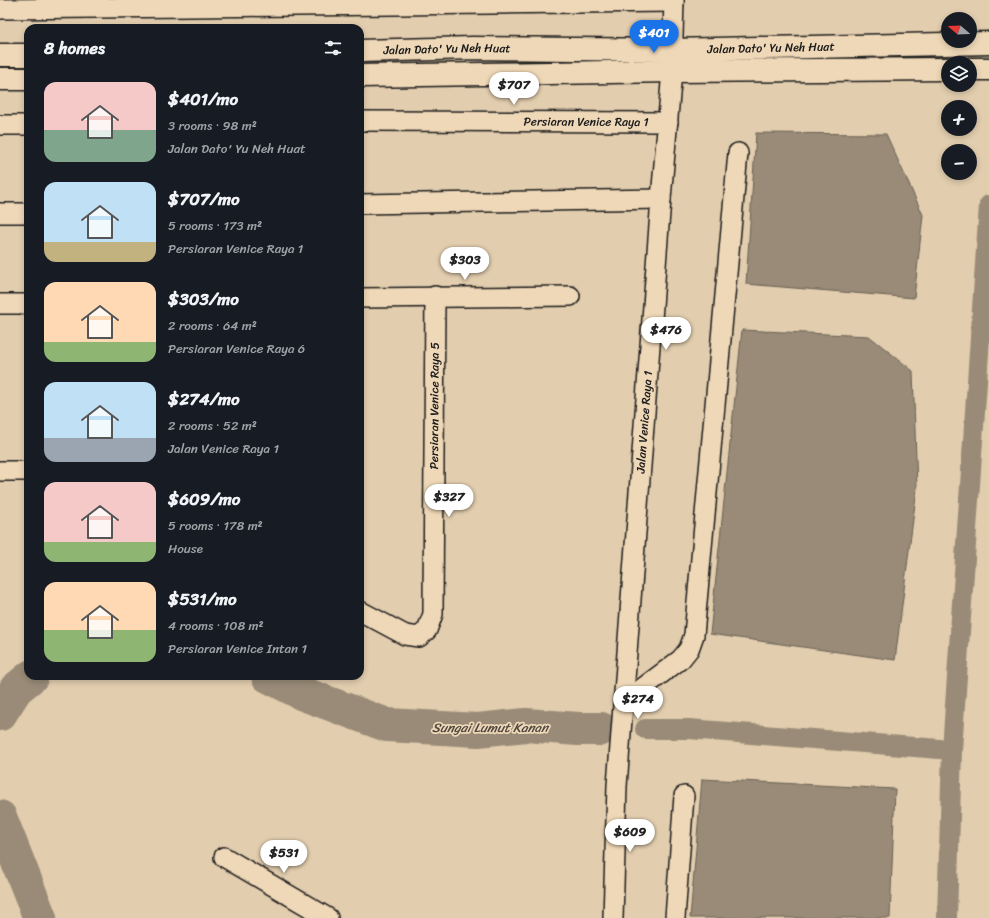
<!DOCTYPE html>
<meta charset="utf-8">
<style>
body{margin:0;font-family:Sriracha,sans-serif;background:#20242c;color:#f1f3f6;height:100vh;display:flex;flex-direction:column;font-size:15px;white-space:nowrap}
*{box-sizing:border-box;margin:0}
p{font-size:13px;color:#9ea1a6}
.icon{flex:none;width:22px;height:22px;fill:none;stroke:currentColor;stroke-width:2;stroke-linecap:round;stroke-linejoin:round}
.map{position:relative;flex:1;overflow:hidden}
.panel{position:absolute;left:24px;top:24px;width:340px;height:656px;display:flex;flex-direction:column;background:#171b24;border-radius:12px;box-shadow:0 2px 6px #0003}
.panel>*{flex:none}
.needle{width:26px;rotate:289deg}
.tools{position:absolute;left:941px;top:12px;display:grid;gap:8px}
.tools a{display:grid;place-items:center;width:36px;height:36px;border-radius:50%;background:#171b24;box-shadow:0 2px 6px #0003;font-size:20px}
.price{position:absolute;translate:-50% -34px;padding:0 9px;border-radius:14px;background:#fff;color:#222;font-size:13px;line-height:26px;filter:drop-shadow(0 1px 2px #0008)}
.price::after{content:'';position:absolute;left:50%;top:24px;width:12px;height:9px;margin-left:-6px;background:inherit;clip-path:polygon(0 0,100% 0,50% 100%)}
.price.selected{background:#1a73e8;color:#fff}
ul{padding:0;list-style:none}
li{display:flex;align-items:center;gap:12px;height:100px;padding:0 20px}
li span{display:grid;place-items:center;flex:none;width:112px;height:80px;border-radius:12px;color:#555}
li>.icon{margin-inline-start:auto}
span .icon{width:48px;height:48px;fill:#fffc;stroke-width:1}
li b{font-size:17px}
h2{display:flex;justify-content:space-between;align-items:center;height:48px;padding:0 20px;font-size:17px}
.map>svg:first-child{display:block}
.water{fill:#998b77;stroke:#675f53}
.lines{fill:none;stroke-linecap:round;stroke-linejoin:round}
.canal{stroke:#998b77;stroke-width:20}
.river{stroke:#998b77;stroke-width:34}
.minor-casing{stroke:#1c1c1c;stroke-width:22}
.major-casing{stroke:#1c1c1c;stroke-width:25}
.minor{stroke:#efd8b7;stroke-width:19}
.major{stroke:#efd8b7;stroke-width:22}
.labels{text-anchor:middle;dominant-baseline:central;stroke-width:3.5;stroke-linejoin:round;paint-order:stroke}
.street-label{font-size:12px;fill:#1c1c1c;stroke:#efd8b7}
.water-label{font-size:13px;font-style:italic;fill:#4e4840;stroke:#efd8b7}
</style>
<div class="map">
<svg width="989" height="918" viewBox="0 0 989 918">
<rect width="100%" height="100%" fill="#e2cdae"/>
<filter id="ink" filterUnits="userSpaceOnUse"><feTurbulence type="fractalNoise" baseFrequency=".025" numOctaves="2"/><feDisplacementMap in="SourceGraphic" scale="8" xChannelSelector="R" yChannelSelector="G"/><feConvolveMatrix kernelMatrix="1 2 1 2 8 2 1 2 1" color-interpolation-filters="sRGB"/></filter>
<g filter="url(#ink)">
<path class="water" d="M756 133 886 134 923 215 914 298 746 284Z
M742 330 869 336 913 371 917 488 895 660 710 634Z
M702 779 895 789 890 918H690Z"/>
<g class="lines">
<path class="canal" d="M645 729H689L952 750
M947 918 952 750 989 205"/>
<path class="river" d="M268 676 301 693 387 725 478 730 526 725 578 729H601
M0 714 16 689 32 676
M0 817 40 918"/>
<defs>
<g id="minor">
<path d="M0 9 674 2"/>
<path id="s1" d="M360 121 668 122"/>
<path d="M0 125H28"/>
<path d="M360 204 661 199"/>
<path d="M0 213H28"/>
<path d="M360 298 570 296"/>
<path d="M0 304H28"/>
<path d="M0 471H28"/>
<path id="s2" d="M360 611 405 635 419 637 427 630 433 614 435 296"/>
<path d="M624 702 681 659 689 649 694 635 738 153"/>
<path d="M224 857 328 918"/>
<path id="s3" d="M613 918 617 786 661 199 672 71 674 0"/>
<path d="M675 918 684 796"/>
</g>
<g id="major">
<path id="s4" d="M360 51 473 48 673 50 989 43"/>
<path d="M0 55H28"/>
<path d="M970 69H989"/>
<path d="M360 76 672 71 948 69"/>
<path d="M0 79H28"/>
</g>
</defs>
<use href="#minor" class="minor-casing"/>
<use href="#major" class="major-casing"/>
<use href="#minor" class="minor"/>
<use href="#major" class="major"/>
</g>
</g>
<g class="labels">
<g class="street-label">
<text stroke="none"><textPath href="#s4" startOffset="411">Jalan Dato' Yu Neh Huat</textPath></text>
<text stroke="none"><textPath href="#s4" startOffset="87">Jalan Dato' Yu Neh Huat</textPath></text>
<text stroke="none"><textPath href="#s1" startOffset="226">Persiaran Venice Raya 1</textPath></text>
<text stroke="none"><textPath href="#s2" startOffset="301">Persiaran Venice Raya 5</textPath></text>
<text stroke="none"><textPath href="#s3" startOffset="497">Jalan Venice Raya 1</textPath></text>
</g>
<g class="water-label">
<text x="490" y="727">Sungai Lumut Kanan</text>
</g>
</g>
</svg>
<div class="tools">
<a><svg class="needle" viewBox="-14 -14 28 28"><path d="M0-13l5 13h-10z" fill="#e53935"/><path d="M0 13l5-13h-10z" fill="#9ea1a6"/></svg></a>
<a><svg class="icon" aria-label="layers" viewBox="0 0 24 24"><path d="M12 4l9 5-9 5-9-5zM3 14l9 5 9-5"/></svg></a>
<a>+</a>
<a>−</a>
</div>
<b class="price selected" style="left:654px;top:54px">$401</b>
<b class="price" style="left:514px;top:106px">$707</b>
<b class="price" style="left:465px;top:281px">$303</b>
<b class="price" style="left:666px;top:351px">$476</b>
<b class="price" style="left:449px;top:518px">$327</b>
<b class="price" style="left:638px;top:720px">$274</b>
<b class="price" style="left:630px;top:853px">$609</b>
<b class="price" style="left:284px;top:874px">$531</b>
<section class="panel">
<h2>8 homes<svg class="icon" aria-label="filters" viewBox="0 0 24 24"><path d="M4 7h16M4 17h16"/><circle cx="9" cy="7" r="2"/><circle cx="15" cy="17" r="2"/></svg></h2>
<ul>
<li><span style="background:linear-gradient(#f6c9c9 60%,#7fa58c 0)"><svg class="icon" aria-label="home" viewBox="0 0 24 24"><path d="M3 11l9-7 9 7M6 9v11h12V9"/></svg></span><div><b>$401/mo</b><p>3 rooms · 98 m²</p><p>Jalan Dato' Yu Neh Huat</p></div></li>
<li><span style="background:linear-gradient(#bfe0f5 75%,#c2b280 0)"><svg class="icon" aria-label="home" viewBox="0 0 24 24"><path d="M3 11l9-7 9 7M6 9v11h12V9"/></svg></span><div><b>$707/mo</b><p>5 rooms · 173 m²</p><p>Persiaran Venice Raya 1</p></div></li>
<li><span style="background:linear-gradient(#ffd9b3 75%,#8fb573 0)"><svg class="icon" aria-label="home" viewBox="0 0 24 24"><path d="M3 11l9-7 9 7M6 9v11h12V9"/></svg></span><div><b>$303/mo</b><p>2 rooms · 64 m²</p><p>Persiaran Venice Raya 6</p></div></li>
<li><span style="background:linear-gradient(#bfe0f5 70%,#9aa5b1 0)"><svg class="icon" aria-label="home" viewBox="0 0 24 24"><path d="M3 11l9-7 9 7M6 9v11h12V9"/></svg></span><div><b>$274/mo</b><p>2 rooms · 52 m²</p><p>Jalan Venice Raya 1</p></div></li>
<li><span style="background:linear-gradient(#f6c9c9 75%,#8fb573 0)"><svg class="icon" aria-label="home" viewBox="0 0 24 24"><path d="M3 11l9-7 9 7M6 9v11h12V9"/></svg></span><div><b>$609/mo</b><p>5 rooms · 178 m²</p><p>House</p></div></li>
<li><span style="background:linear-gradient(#ffd9b3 60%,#8fb573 0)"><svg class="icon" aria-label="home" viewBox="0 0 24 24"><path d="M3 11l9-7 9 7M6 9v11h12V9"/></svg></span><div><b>$531/mo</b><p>4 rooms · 108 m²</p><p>Persiaran Venice Intan 1</p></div></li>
</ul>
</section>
</div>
